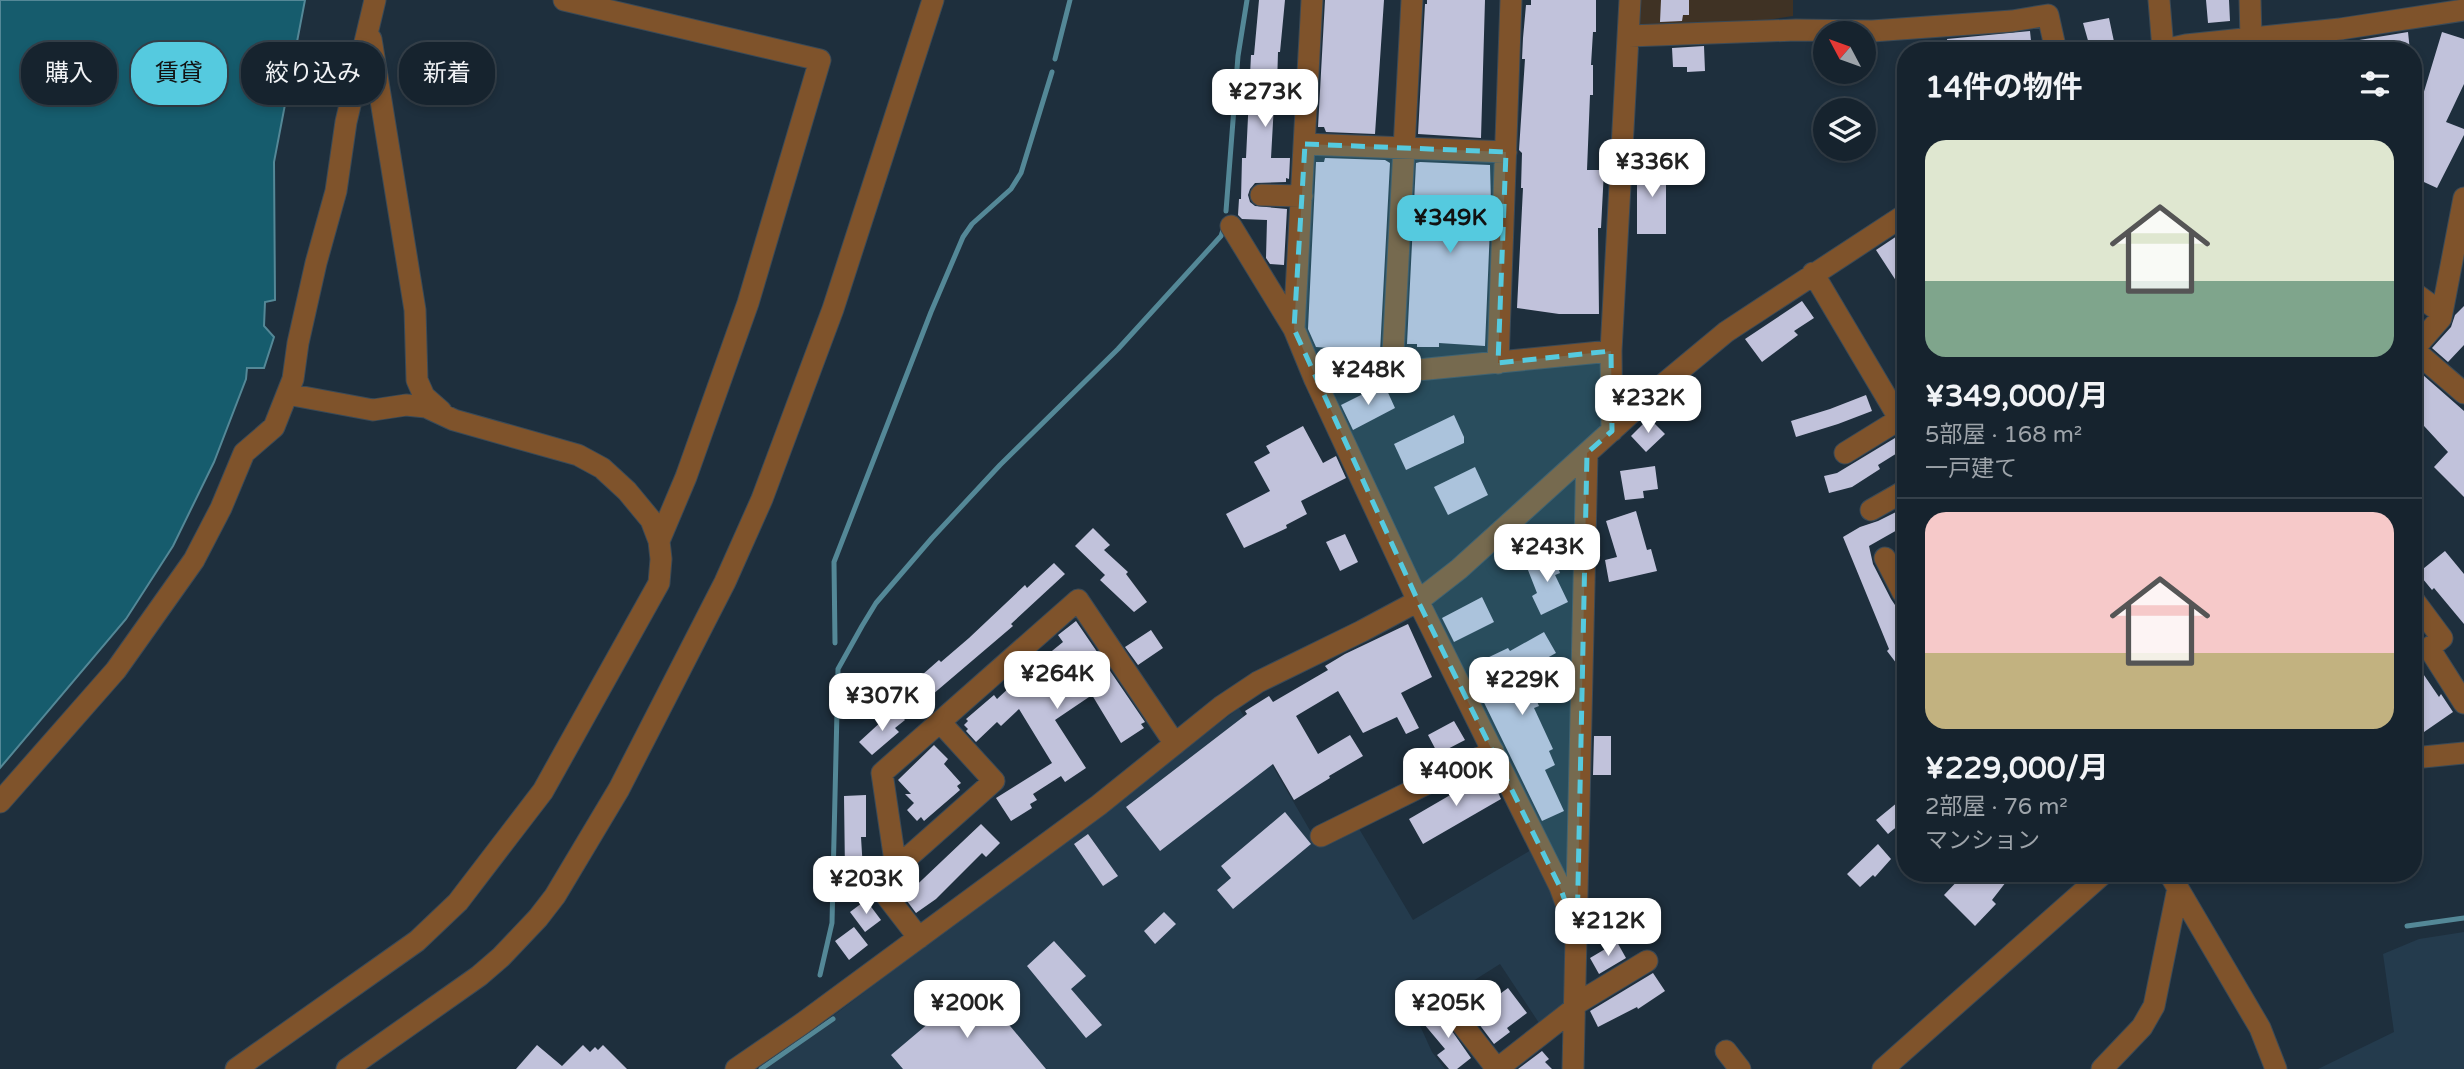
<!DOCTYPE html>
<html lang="ja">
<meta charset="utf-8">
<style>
body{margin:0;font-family:"Varela Round","Noto Sans JP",sans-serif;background:#232f3a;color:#f1f3f6;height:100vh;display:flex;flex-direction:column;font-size:26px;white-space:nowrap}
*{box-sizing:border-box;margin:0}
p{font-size:23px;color:#9ea4aa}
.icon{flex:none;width:38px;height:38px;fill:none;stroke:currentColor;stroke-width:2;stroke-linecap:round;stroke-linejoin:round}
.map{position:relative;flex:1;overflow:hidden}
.sheet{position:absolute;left:1897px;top:42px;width:525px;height:840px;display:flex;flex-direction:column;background:#16232e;border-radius:28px;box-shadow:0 4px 10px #0003,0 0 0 2px #35404a}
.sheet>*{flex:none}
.hud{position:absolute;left:21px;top:42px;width:665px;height:63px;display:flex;gap:14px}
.needle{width:46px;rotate:311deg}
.controls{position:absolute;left:1813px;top:21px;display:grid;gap:14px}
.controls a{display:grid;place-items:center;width:63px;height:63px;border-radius:50%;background:#16232e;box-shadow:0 4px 10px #0003,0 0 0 2px #35404a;font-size:35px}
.price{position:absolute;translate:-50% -60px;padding:0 16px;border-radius:14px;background:#fff;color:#222;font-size:23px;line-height:46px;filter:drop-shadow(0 2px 4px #0008)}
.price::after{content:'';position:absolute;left:50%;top:42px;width:21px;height:16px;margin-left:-10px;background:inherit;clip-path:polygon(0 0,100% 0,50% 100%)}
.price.selected{background:#55cadf;color:#111}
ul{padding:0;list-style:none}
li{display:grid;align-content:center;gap:14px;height:371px;padding:0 28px}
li+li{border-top:2px solid #35404a}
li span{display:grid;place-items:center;height:217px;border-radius:21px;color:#555}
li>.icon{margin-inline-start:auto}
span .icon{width:126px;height:126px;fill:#fffc;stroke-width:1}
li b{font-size:30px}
h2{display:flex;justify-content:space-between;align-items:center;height:84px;padding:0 28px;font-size:30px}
.chip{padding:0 24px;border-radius:28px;background:#16232e;box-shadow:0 4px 10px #0003,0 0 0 2px #35404a;font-size:24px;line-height:63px}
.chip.selected{background:#55cadf;color:#111}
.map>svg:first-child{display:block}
.built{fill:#243b4d}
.education{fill:#3f3224}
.water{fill:#165c6d;stroke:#548897;stroke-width:2}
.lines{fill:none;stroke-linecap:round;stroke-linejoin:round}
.stream{stroke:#548897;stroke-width:5}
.building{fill:#c1c2db}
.minor-casing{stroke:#3a4a57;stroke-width:23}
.minor{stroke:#7f532b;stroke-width:21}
.marked{fill:#55cadf;fill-opacity:0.2;stroke:#55cadf;stroke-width:5;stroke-dasharray:14 9;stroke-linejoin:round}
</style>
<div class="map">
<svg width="2464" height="1069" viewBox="0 0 2464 1069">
<rect width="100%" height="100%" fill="#1e2f3d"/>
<path class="built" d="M1239 708 1319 846 1358 827 1413 920 1531 850 1553 895 1571 948 1568 1004 1541 1026 1500 964 1416 1017 1432 1052 1445 1069H763Z
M2464 932V1069H2318L2394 1032 2383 954 2419 939Z"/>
<path class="education" d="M1637 0H1793V16L1702 30 1635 29Z"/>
<path class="water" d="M0 0H305L274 162 275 300 265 302 264 326 274 337 264 368H247L246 379 214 462 173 546 126 619 0 768Z"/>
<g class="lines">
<path class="stream" d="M1055 59 1070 0
M1226 211 1238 56 1247 0
M835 643 834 562 931 312 963 237 972 224 1011 189 1021 173 1052 72
M2407 926 2464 918
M820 975 832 923 838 669 862 626 876 603 932 538 1000 465 1118 349 1221 236 1223 230
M761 1069 833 1019"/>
</g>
<path class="building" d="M1259 0H1285L1280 52H1278L1277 86H1275L1271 158H1290L1289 179 1286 178V182L1255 183 1250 189 1248 195 1250 202 1255 206 1287 209 1284 265 1270 264 1266 258 1267 220 1242 219 1238 215 1239 199H1241L1242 158H1246L1251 55H1254Z
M1325 0H1384L1375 134 1326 132 1324 127H1318Z
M1427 0H1485L1481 138 1418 134 1425 4H1427Z
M1531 0H1596V32H1593L1591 65H1593V95H1590L1587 170H1604L1601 228H1598L1599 314H1559L1517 308 1523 188H1521L1522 153 1519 150 1525 59H1522L1523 38 1526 5H1531Z
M1661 0H1689V15H1683L1682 21 1660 22Z
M2206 0H2229L2230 21 2208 23Z
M2109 18 2116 51H2091L2083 23Z
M2030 31 2032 51H1949L1947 39Z
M2408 32 2410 51H2342L2341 43Z
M2442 32 2464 39V84L2446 122 2464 129V135L2437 188 2413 177V128Z
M1704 46 1705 71 1687 72V67H1673L1672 48Z
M1325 158 1385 160 1390 163 1380 352 1316 347 1308 329 1316 162H1324Z
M1420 162 1490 165 1491 204 1485 346 1439 343V347H1417V344H1407L1416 163Z
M1637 164H1666V234H1637Z
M1906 230V296L1876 250Z
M1802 301 1814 318 1794 331 1798 335 1762 362 1745 339Z
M2464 306V345L2448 362 2432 348 2451 327 2455 315Z
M2423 375 2464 411V497L2434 467 2448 452 2413 414V386Z
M1385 386 1395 408 1353 430 1341 405 1377 387Z
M1866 395 1872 411 1838 424 1796 437 1791 421 1830 409Z
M1454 415 1464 437V443L1406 470 1394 444Z
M1649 418 1665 434 1646 452 1631 436Z
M1303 426 1323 463 1336 456 1346 478 1301 501 1307 514 1286 525 1287 528 1244 548 1226 514 1270 491 1254 462 1270 453 1266 446Z
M1895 438 1902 450 1878 465 1880 469 1852 487 1829 493 1824 476 1837 473Z
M1655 466 1658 489 1643 491 1644 498 1625 500 1620 471Z
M1475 467 1488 495 1448 515 1434 487Z
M1906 507V525L1869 546 1873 564 1891 599 1895 605 1901 606 1906 618V621L1895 625 1906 641V676L1887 651 1889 649 1843 537 1860 527 1878 521Z
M1636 511 1647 550 1651 549 1657 571 1609 582 1605 560 1617 557 1606 521Z
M1093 528 1110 545 1104 550 1128 572 1126 574 1147 602 1134 612 1100 580 1105 575 1075 546Z
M1345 534 1358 562 1340 571 1326 542Z
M2445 551 2464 574V624L2434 588 2432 590 2418 573Z
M1553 554 1560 573 1555 575 1568 602 1541 615 1532 596 1537 593 1526 565Z
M1054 563 1065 574 1011 624 1013 626 919 706 905 690 939 660 941 662 969 638 1025 585 1027 588Z
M1482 597 1494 622 1454 642 1442 618Z
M1076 621 1145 722 1141 724 1144 728 1121 743 1092 695 1055 720 1086 768 1065 782 1061 776 1033 794 1037 800 1030 804 1032 808 1011 821 996 798 1052 763 1019 709 1001 726 997 722 976 742 966 731 968 729 964 725 968 721 966 719 994 695 997 699 1026 672 1063 642 1058 635Z
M1408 624 1432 677 1401 693 1419 728 1406 734 1397 717 1363 733 1338 691 1296 716 1318 754 1350 735 1363 756 1329 776 1330 778 1294 800 1273 764 1160 851 1126 807 1247 714 1245 711 1269 696 1273 702 1328 670 1325 666 1345 654Z
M1151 630 1163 648 1138 665 1125 647Z
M1544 632 1556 653 1547 658 1549 662 1525 676 1539 706 1534 708 1553 749 1549 751 1555 765 1545 770 1564 811 1542 821 1471 676 1489 667 1485 659 1508 648 1510 651Z
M2413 659 2439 697 2441 694 2453 712 2424 732 2413 716Z
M895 709 905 720 895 728 899 732 872 755 859 742Z
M1454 721 1465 740 1438 754 1428 735Z
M1594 736H1611V775H1593Z
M934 745 948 759 944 764 961 783 957 786 960 790 924 821 921 817 917 821 907 810 914 803 905 794H911L898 780Z
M1488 771 1501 799 1423 844 1409 819 1452 794 1451 791Z
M866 795V837H861L863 870 845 872 844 796Z
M1898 802 1906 812V819L1888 834 1876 820Z
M1285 812 1311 844 1233 909 1217 890 1231 878 1221 866Z
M981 824 1000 843 986 857 982 853 936 899 916 913 904 897Z
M1088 834 1118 876 1103 886 1074 844Z
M1878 844 1891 859 1875 877 1873 875 1860 887 1847 874Z
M1965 873 1974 882 1981 873H2013L1992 900 1996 904 1975 926 1944 895Z
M866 900 881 920 865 932 850 912Z
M1164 912 1176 924 1155 944 1144 931Z
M854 927 868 945 849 960 835 941Z
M1054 941 1086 976 1071 989 1102 1025 1086 1038 1027 966Z
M1617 942 1626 958 1599 974 1590 958Z
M1653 973 1665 991 1638 1009 1637 1007 1598 1027 1590 1011Z
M975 984 1046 1069H903L891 1055Z
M1508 988 1527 1013 1507 1028 1510 1032 1494 1044 1470 1012 1480 1005 1482 1007Z
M1456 1000 1461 1007 1449 1009 1446 1015 1445 1021 1471 1058 1457 1069H1449L1437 1055 1445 1049 1424 1024Z
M537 1045 562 1066 583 1045 590 1052 595 1047 598 1050 603 1045 627 1069H516Z
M1542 1051 1549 1059 1545 1062 1552 1069H1518Z"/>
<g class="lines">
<defs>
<path id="minor" d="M564 0 820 60 748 303 686 477 659 541
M2159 0 2163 49
M2250 0 2251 38
M1629 36 1796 30 1872 31 2012 21 2048 15 2056 51
M371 39 415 310 417 380 424 396 441 411
M2159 51 2186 45 2340 29 2464 10
M1305 144 1506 152
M1261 195 1302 196
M1231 226 1294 329 1315 380 1418 601 1560 887 1577 934
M1813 273 1906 430
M2413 292 2442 313
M1294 329 1312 0
M2413 350 2441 318 2464 198
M2414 350 2464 393
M1498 363 1511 0
M1392 372 1412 0
M1315 380 1611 351
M1612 431 1611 351 1630 0
M1845 453 1900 419
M1871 510 1906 490
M1885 558 1903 593
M2413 599 2442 638 2429 648 2464 703
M2413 758 2464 753
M0 802 116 670 194 560 221 508 244 453 274 427 293 379 298 343 316 263 336 191 346 122 375 0
M1321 836 1493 751
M896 868 994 781 940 722
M2169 873 2260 1028 2276 1069
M919 938 878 885 896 868 882 773 1078 600 1175 744
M1576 1004 1647 961
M1458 1019 1497 1069
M1726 1051 1740 1069
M236 1069 417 941 458 902 543 791 659 583 661 559 659 541 651 520 627 491 602 468 578 455 454 420 426 407 406 405 373 410 287 394
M347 1069 479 976 501 957 538 918 555 896 619 789 725 582 762 499 833 309 933 0
M736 1069 803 1023 1099 805 1222 706 1258 682 1362 631 1418 601 1459 569 1661 386 1726 332 1906 214
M1497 1069 1575 1008
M1573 1069 1587 453
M1883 1069 2104 873
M2102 1069 2142 1027 2154 1006 2178 888"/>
</defs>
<use href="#minor" class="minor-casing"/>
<use href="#minor" class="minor"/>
</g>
<path class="marked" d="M1305 144 1506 152 1498 363 1611 351 1612 431 1587 453 1577 934 1560 887 1418 601 1294 329Z"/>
</svg>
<div class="controls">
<a><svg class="needle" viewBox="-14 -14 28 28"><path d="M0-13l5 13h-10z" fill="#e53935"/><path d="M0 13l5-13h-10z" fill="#9ea4aa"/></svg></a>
<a><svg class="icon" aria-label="layers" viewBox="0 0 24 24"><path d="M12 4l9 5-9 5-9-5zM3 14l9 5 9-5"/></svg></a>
</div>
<b class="price" style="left:1265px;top:129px">¥273K</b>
<b class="price" style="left:1652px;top:199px">¥336K</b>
<b class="price selected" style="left:1450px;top:255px">¥349K</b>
<b class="price" style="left:1368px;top:407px">¥248K</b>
<b class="price" style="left:1648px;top:435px">¥232K</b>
<b class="price" style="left:1547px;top:584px">¥243K</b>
<b class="price" style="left:1057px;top:711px">¥264K</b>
<b class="price" style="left:1522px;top:717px">¥229K</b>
<b class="price" style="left:882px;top:733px">¥307K</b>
<b class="price" style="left:1456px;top:808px">¥400K</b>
<b class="price" style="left:866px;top:916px">¥203K</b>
<b class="price" style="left:1608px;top:958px">¥212K</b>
<b class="price" style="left:967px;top:1040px">¥200K</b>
<b class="price" style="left:1448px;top:1040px">¥205K</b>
<div class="hud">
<a class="chip">購入</a>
<a class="chip selected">賃貸</a>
<a class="chip">絞り込み</a>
<a class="chip">新着</a>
</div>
<section class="sheet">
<h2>14件の物件<svg class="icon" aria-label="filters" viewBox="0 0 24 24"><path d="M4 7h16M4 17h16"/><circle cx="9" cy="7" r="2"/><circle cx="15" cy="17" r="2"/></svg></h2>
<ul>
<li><span style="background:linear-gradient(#dfe7d0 65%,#7fa58c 0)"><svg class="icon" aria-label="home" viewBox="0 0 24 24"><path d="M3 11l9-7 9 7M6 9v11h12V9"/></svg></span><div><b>¥349,000/月</b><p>5部屋 · 168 m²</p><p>一戸建て</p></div></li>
<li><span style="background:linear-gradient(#f6c9c9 65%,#c2b280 0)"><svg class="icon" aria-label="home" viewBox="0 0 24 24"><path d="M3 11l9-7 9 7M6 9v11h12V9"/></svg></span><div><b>¥229,000/月</b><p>2部屋 · 76 m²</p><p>マンション</p></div></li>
</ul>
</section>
</div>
